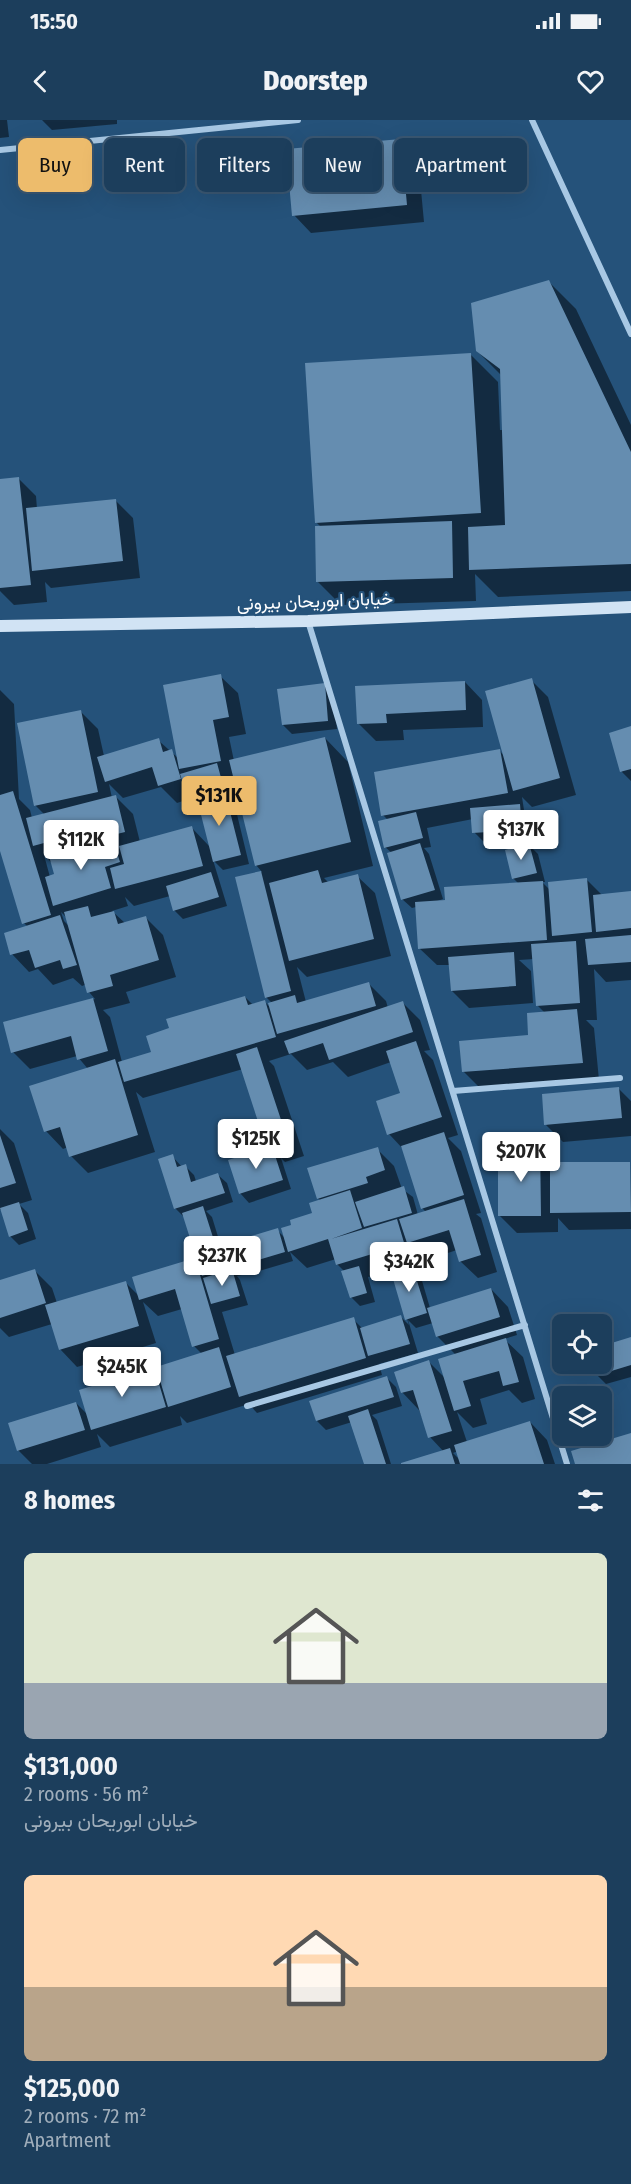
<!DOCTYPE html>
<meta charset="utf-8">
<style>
body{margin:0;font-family:"Fira Sans Condensed",Vazirmatn,sans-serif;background:#254562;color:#f1f3f6;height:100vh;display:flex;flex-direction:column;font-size:22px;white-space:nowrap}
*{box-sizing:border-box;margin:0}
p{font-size:20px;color:#a0aebb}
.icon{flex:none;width:33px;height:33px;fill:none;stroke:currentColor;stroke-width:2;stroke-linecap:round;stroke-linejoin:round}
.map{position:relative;height:1344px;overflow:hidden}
.details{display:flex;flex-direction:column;background:#1c3e5c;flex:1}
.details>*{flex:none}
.banner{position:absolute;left:18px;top:18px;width:596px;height:54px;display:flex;gap:12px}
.fabs{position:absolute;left:552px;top:1194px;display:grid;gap:12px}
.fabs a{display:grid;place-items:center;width:60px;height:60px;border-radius:9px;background:#1c3e5c;box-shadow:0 6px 24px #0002,0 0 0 2px #3a5772;font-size:30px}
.price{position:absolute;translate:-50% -51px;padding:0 14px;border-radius:6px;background:#fff;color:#222;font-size:20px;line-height:39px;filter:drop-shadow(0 2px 3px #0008)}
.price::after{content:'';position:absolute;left:50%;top:36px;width:18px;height:14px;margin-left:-9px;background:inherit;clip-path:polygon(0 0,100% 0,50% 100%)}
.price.active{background:#edbc6c;color:#111}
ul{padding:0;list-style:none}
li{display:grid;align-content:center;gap:12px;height:318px;padding:0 24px}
li span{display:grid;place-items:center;height:186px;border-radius:9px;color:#555}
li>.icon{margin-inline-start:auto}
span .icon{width:108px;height:108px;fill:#fffc;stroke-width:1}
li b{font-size:26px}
h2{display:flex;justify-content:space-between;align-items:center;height:72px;padding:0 24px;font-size:26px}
.chip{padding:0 21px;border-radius:9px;background:#1c3e5c;box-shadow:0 6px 24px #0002,0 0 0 2px #3a5772;font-size:21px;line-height:54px}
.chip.active{background:#edbc6c;color:#111}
.status{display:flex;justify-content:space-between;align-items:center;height:42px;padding:0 30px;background:#1c3e5c;direction:ltr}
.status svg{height:16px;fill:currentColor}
header{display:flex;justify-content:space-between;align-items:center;height:78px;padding:0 24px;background:#1c3e5c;font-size:27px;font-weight:800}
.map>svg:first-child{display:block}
.shadow{fill:#0007;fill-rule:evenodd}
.building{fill:#658db0}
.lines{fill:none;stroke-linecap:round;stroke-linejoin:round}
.street{stroke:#a8c8e4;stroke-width:6}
.secondary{stroke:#d1e3f4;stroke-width:12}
.labels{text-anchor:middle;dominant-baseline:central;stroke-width:4.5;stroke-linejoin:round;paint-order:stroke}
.street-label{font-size:18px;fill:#fff;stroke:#25527a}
</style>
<div class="status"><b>15:50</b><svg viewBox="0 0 49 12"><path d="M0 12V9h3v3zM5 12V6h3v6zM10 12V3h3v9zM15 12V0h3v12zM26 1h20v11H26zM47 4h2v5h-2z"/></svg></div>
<header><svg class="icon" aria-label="back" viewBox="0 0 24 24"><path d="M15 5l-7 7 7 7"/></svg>Doorstep<svg class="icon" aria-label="heart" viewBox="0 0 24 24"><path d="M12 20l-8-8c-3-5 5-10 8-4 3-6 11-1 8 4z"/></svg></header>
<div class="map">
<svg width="631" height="1344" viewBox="0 0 631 1344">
<rect width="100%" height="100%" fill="#25527a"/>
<path class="shadow" d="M0 0H7L9 17 0 18Z
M42 0H117V4L52 10Z
M400 20 418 38 424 102 311 113 294 95Z
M549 162 576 189 631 305V471L498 477 475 454 476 481 341 485 318 462 321 407 316 402 471 235 498 262 500 310H503L501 255 477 231Z
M19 359 36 376 37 389 116 381 133 398 140 458 51 468 45 462 47 482 14 485 0 471V361Z
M220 556 238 573 246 614 229 617 234 641 325 618 348 642 373 746 324 758 329 763 357 756 375 773 391 836 307 857 297 847 306 882 369 864 386 881 388 888 403 883 420 900 430 930 424 931 433 940 458 1015 448 1018 461 1031 481 1093 476 1094 481 1098 497 1152 478 1158 460 1141 457 1130 426 1140 418 1132 424 1153 420 1154 430 1188 491 1169 508 1187 517 1215 504 1219 523 1237 535 1279 522 1283 509 1270 480 1279 487 1304 473 1308 457 1292 467 1322 530 1302 547 1320 555 1344H404L444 1332 430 1317 419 1290 402 1272 429 1242 446 1259 456 1235 437 1216 433 1203 416 1208 408 1200 418 1233 379 1244 382 1255 257 1293 249 1284 187 1303 180 1296 182 1305 110 1327 97 1314 101 1327 47 1344H32L18 1330 76 1283 89 1296 153 1249 160 1256 202 1234 194 1226 182 1189 158 1196 143 1182 156 1223 77 1247 60 1229 52 1204 9 1217 0 1208V1161L35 1151 52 1168 57 1183 125 1162 140 1177 194 1140 200 1146 184 1097 175 1088 172 1036 182 1047 185 1046 194 1055 196 1061 217 1054 227 1063 233 1082 206 1091 212 1097 223 1133 228 1132 239 1142 277 1110 285 1118 314 1094 321 1081 318 1078 377 1029 394 1046 402 1069 413 1077 418 1095 426 1092 422 1088 404 1030 389 1014 402 974 391 942 348 957 333 942 307 950 291 934 269 941 274 946 304 1036 285 1042 281 1038 291 1069 249 1083 240 1073 271 1028 268 1025 243 949 143 978 136 972 155 1032 88 1053 71 1036 68 1027 63 1029 46 1011 88 949 77 936 30 949 13 932 5 903 95 879 89 872 87 864 82 866 73 858 53 865 38 849 29 852 12 834 28 807 24 803 0 726V570L14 584 19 679 30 690 32 698 45 695 35 685 81 592 98 609 104 636 158 620 178 638ZM235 658 256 745 262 752 237 758 266 877 272 883 271 888 265 882 253 885 245 877 171 909 153 933 122 942 110 897 103 890 130 883 126 872 176 857 163 815 146 798 125 803 112 791 128 786 125 777 134 786 170 776 174 790 183 799 227 786 213 740 223 750 249 744 234 682 227 675 231 674 227 660ZM109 664 123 678 161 667 177 683 192 678 198 684H200L210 727 192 708 140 722 133 694 116 677 112 678ZM44 735 52 743 56 755 50 757ZM61 792 67 798 70 807 64 801ZM290 1132 307 1148 336 1139 337 1144 345 1152 351 1177 360 1186 375 1182 368 1157 392 1150 409 1205 401 1197 363 1209 353 1199 235 1235 222 1192 248 1185 240 1160 237 1156 242 1155 238 1144 249 1154 293 1141ZM458 1331 461 1341 453 1333Z
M531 560 548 577 576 675 532 687 522 677 524 690 529 695 531 718 483 721 474 712 473 699 427 708 431 727 424 728 429 734 443 779 435 782 519 764 513 758 529 725 538 734 545 762H542L550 770 586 759 602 775 631 772V860L606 862 594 849 597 900H586L594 908 599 960 481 969 463 951 530 917 545 893 537 885 534 839 519 840 531 851 533 883 469 888 452 871 450 845H437L419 828 416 787 412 788 402 779 392 733 385 727 388 700 383 695 500 631 505 637Z
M465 562 482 580 483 607 403 610 404 620 376 621 358 603Z
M324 565 333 574 337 609 292 614 283 605Z
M631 608V661L622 652 610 614Z
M619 969 631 981V1016L563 1022 546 1005Z
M0 1009 14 1023 32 1080 19 1084 28 1093 36 1119 19 1125 10 1116 2 1089 0 1090Z
M540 1025 557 1042 630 1043 631 1109 569 1110 558 1098V1112L517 1113 499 1095 516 1047Z
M631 1219V1257L606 1264 597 1255 593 1244H602V1228Z
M387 1258 396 1267 402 1286 372 1295 377 1300 391 1344H365L352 1302 326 1310 317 1301Z"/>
<path class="building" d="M401 19 407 85 292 96 286 29Z
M549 160 631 332V444L469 450 468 407 505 405 500 249 476 231 471 183Z
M471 233 481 393 315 403 305 243Z
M19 357 31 465 0 468V359Z
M116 379 123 441 32 451 26 388Z
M452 401 453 458 316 462 315 406Z
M221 554 229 597 213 600 221 641 179 649 163 565Z
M532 558 560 658 513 671 485 571Z
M465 561 466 590 386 594 387 603 357 604 355 566Z
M325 563 328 601 282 605 277 569Z
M81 590 98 672 34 686 17 603Z
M631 606V649L620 652 609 613Z
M325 617 351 722 255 746 229 640Z
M159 618 163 632 172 629 181 659 158 666 152 647 105 662 97 637Z
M500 629 508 673 381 696 374 652Z
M217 643 223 665 187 676 180 654Z
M13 671 51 795 22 804 0 731V675Z
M225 672 241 735 213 742 197 679Z
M116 675 125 712 85 722 84 716 56 723 55 720 33 726 26 698Z
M520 684 522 710 472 713 470 688Z
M416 692 423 718 384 728 378 701Z
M192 706 203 746 115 769 110 748 124 744 119 726Z
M112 717 120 742 105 747 111 768 53 786 45 757 54 754 49 736Z
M420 723 435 770 401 780 387 733Z
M529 723 537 753 512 759 505 730Z
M318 750 322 763 358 754 374 819 289 841 269 763Z
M261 751 291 871 265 878 235 757Z
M211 752 219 777 173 791 166 766Z
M587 758 592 812 552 816 548 762Z
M543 761 547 820 418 829 415 782 445 780 444 767Z
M631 771V808L596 812 593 775Z
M88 786 91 797 114 791 118 804 146 796 159 840 110 855 113 866 87 873 64 792Z
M60 795 77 845 63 849 60 840 35 848 29 830 10 835 4 813Z
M631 815V842L588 845 585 819Z
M576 821 580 883 536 886 531 824Z
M514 832 516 866 451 871 448 837Z
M369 862 376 886 277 914 268 883 295 875 297 883Z
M245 876 248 885 265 880 276 917 124 962 118 942 151 932 146 916 169 908 166 899Z
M93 878 108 931 77 940 71 916 11 933 3 902Z
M403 881 413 912 329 940 323 923 289 934 284 921Z
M577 889 583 943 462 952 459 921 528 915 527 893Z
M416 921 442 997 387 1015 376 981 400 973 386 931Z
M257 927 287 1018 266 1026 236 934Z
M115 939 138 1015 69 1037 60 1007 44 1012 29 966Z
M619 967 622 998 544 1005 542 974Z
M444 1012 464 1075 421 1089 401 1026Z
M0 1015 16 1063 0 1068Z
M514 1023H540L541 1096H498V1045L514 1046Z
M272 1026 283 1060 239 1074 228 1040Z
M378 1027 385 1050 366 1057 368 1063 317 1079 307 1048Z
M173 1034 177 1047 186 1044 191 1062 218 1053 225 1073 174 1089 158 1039Z
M550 1042H630L631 1092 550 1093Z
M404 1066 412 1093 364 1107 355 1082Z
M350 1070 362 1108 331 1119 397 1099 408 1136 386 1142 382 1131 336 1145 328 1119 288 1132 281 1108 291 1105 290 1100 312 1093 309 1083Z
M464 1079 481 1135 459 1142 449 1110 407 1123 399 1099Z
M19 1082 28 1110 9 1117 0 1088Z
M203 1086 218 1133 229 1130 234 1146 202 1156 182 1093Z
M278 1108 285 1132 238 1146 231 1122Z
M195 1138 219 1219 192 1227 175 1169 139 1180 132 1157Z
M412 1145 427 1193 405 1200 391 1152Z
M359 1146 367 1173 350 1178 341 1151Z
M35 1149 46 1183 0 1198V1160Z
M232 1149 240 1176 211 1184 203 1158Z
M126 1161 139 1206 59 1230 45 1185Z
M491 1168 500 1197 436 1217 427 1188Z
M401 1195 410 1224 368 1236 360 1208Z
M354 1197 366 1238 239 1277 226 1236Z
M631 1217V1245L595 1256 592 1244H602V1226Z
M506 1218 519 1262 503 1266 499 1251 463 1261 471 1286 454 1291 438 1239Z
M219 1227 231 1267 168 1287 156 1247Z
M429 1240 452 1311 428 1318 413 1270 401 1273 394 1252Z
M154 1247 166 1287 91 1310 79 1270Z
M387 1256 394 1277 316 1301 309 1281Z
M76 1282 85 1310 17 1331 8 1303Z
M368 1289 386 1344H364L348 1296Z
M530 1301 544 1344H460L454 1325Z
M631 1313V1344H575L571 1331Z
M450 1328 455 1344H401V1343Z"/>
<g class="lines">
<path class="street" d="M532 0 631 214
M0 30 298 0
M308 501 567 1344
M453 971 620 958
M247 1286 525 1205"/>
<path class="secondary" d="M0 506 308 501 631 487"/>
</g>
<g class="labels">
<g class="street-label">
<text transform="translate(315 481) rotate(-2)">خیابان ابوریحان بیرونی</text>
</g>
</g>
</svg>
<div class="fabs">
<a><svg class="icon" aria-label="locate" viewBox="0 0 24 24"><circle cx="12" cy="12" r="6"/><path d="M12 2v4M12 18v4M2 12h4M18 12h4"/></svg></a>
<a><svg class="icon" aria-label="layers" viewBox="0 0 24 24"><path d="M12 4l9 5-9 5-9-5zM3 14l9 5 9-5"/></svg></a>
</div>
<b class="price active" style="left:219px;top:707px">$131K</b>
<b class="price" style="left:521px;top:741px">$137K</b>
<b class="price" style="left:81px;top:751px">$112K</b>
<b class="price" style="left:256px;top:1050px">$125K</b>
<b class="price" style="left:521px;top:1063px">$207K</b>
<b class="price" style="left:222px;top:1167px">$237K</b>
<b class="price" style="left:409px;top:1173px">$342K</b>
<b class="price" style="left:122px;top:1278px">$245K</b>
<div class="banner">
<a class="chip active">Buy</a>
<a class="chip">Rent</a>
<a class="chip">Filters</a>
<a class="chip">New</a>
<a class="chip">Apartment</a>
</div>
</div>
<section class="details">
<h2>8 homes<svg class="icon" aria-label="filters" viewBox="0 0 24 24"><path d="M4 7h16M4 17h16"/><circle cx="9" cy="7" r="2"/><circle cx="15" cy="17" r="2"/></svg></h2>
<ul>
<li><span style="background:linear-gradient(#dfe7d0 70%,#9aa5b1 0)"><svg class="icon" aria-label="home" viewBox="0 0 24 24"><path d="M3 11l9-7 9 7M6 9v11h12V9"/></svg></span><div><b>$131,000</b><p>2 rooms · 56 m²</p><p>خیابان ابوریحان بیرونی</p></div></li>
<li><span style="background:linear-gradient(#ffd9b3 60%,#b9a48a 0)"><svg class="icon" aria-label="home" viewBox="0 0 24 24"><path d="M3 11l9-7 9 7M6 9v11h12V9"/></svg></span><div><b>$125,000</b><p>2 rooms · 72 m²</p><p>Apartment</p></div></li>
</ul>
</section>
